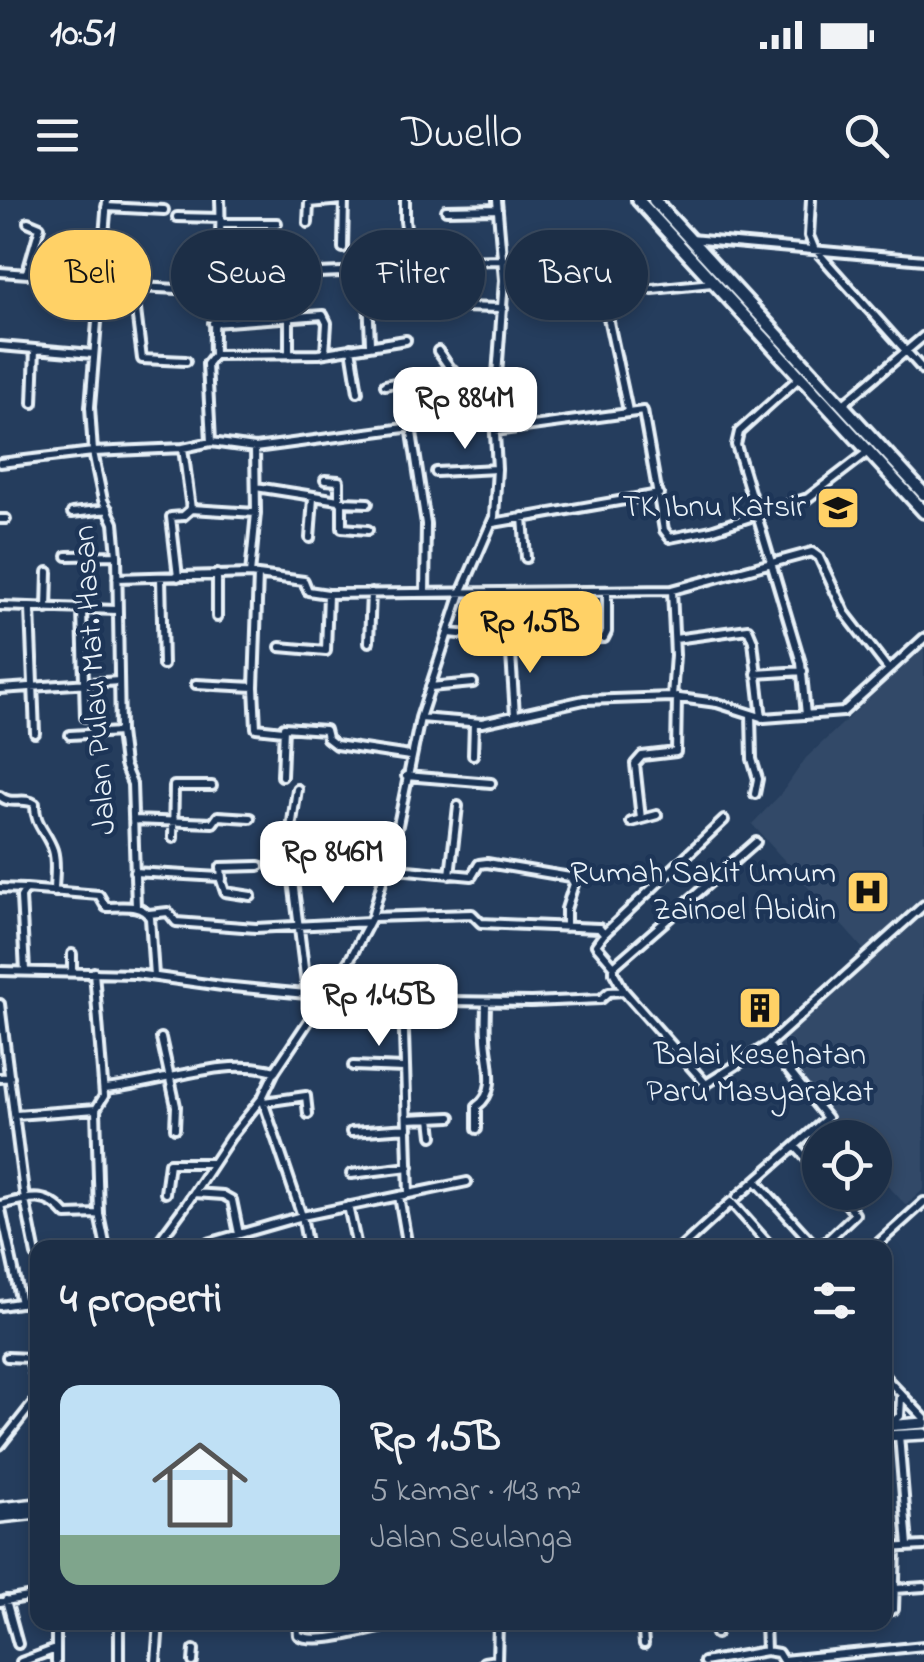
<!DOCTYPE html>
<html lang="id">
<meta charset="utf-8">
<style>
body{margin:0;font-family:"Indie Flower",sans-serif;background:#25364d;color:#f1f3f6;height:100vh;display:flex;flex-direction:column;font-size:38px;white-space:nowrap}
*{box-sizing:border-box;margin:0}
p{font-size:32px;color:#a0a8b3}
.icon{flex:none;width:55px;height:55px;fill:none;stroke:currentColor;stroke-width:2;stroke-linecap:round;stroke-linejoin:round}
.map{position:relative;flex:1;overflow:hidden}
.panel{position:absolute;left:30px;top:1040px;width:862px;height:390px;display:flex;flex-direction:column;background:#1c2e46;border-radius:20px;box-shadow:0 5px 15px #0003,0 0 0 2px #3a4a5f}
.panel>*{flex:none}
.guide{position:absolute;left:30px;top:30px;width:865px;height:90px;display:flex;gap:20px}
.tools{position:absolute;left:802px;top:920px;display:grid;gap:20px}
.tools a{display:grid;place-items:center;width:90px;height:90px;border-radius:50%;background:#1c2e46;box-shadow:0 5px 15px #0003,0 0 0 2px #3a4a5f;font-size:50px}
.price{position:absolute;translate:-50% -85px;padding:0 22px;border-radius:20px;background:#fff;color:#222;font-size:32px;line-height:65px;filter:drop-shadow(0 2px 5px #0008)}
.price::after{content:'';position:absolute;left:50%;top:60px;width:30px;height:22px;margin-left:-15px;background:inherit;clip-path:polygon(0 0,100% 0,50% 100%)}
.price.active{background:#ffd166;color:#111}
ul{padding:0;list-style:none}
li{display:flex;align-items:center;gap:30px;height:250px;padding:0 30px}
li+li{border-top:2px solid #3a4a5f}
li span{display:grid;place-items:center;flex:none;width:280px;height:200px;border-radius:20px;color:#555}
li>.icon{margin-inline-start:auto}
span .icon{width:120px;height:120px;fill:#fffc;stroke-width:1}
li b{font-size:42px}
h2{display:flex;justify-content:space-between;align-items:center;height:120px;padding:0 30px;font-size:42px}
.tag{padding:0 35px;border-radius:45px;background:#1c2e46;box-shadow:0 5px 15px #0003,0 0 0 2px #3a4a5f;font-size:35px;line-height:90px}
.tag.active{background:#ffd166;color:#111}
.status{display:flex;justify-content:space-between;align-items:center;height:70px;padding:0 50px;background:#1c2e46;direction:ltr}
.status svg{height:28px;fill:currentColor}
header{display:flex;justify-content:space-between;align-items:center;height:130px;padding:0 30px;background:#1c2e46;font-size:45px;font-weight:600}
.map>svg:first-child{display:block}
.built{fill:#334a68}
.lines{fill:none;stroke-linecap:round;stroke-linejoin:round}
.minor-casing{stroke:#e8f1f8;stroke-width:14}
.major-casing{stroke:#e8f1f8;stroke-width:16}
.highway-casing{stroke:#e8f1f8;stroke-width:18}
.minor{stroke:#1d3557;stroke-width:6}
.major{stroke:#1d3557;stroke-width:9}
.highway{stroke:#1d3557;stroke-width:10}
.labels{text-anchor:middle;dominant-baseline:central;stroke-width:9;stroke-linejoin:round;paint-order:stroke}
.poi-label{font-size:32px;fill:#e8f1f8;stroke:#1d3557;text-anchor:end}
.street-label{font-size:32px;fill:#e8f1f8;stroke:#1d3557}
</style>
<div class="status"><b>10:51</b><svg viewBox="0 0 49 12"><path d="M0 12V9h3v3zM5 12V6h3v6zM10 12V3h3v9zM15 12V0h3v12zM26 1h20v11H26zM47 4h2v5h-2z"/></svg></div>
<header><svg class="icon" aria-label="menu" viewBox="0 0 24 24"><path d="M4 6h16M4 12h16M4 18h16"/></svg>Dwello<svg class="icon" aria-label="search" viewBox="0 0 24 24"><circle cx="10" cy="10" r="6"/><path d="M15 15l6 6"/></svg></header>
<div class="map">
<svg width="924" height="1462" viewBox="0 0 924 1462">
<rect width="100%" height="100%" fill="#253d5d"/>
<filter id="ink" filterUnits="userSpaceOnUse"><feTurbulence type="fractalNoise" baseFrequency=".01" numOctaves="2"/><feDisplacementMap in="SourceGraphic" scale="20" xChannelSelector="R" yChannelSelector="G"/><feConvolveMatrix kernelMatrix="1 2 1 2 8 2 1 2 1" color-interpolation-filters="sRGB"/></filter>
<g filter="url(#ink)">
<path class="built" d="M924 447V989L906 1005 875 972V938L841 937 767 856 872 759 752 624 781 594 806 558Z"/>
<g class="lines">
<defs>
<path id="minor" d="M107 0 90 207 93 252 103 300 114 323 117 355 120 532 124 565 132 584 136 707
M405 0V21L420 115
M811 0 809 36 814 48 924 171
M106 7 164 10
M446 10 498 9
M177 17 221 18
M221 23H277
M308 23 309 3 342 0
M690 39 924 60
M343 48 344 0
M578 54 590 53 598 72
M464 60 465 85
M448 61 504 60
M0 72 99 79
M27 72 40 27 28 22
M219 77 367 71 370 144
M98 85 178 89 185 86 217 91
M602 87H579L576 84 577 75 598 72 603 94 628 211
M603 94 712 83
M96 107 136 110 142 159 186 161
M457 107 503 108
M279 118 280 74
M213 123 323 115 327 123 325 153
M0 146 93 154
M351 148 358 192
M438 151 455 175 465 218
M214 155 319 154 406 140
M289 155V117
M801 176 739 232 736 245 801 463 806 515
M385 185 453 170
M33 203 35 149
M841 206 924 136
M411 226 426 324 425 393
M495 231 643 211 664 330 670 338 711 330 808 298 869 251
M211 242 207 164 214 155C212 103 223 52 220 0
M183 248 191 309 256 313
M0 263 93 252 183 248 211 242 255 248 494 216
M436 272 497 269
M325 280 339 281V300
M256 287 339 300 342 304V328L368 330
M342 302 368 303
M72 313 108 309
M523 317 526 358
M0 319H6
M493 323 659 294
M310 338 313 298
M67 356 117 355
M250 374 256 313 255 248
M161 377 163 465
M178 377 171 317 183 316 191 309
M117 378 250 374 304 381 308 391 328 394 672 390 812 352 819 357 845 413 889 470
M0 406 117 410
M30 409 35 533
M47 409 48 372
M82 410 85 517
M217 417V374
M449 433 525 440 604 438 607 432V391
M510 439 515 515
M675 439 748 429 753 441 762 518
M369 442 371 393
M280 447 326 451 328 394
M756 474 803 471
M196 484 254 487 258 375
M254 487 256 528 283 531
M430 487 473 483
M0 489 119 481
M672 497 675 455 672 390
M751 514 752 559 758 579 755 594
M420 518 482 523 584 500 672 497 717 503 764 518 843 512 924 438
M70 535 120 532
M473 555 474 523
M282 576 284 527 325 530 327 538 336 545 410 556
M406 576 491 583
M0 596C11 606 24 596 35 604 34 624 47 632 53 650 57 663 54 678 54 692
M641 619 635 564 642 556 676 552 677 497
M133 620 213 623 218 616 250 618
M631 622 657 615
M290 635 297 589
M173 638 174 586H212
M386 668 472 676 479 664 487 663 570 677 574 684 566 709V727
M134 672 220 677 225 692 251 696
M450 675 458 606
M222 679 221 667 259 666
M0 688 24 689
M149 714 168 712 176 722 256 728 369 722
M372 717 472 714 481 723 599 728 604 734 596 745 614 766V773L624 791 706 884 768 845 924 705
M604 734 724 620
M72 754V772
M614 766 756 642
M0 771 135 774 222 786 369 800 531 802 601 799 609 792 624 791
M25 771 21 697 26 689 99 695 106 707C122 707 142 703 150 718L154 776
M94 772 104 896 96 909 99 1014 106 1048
M307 792 288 641 290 636 297 634 347 643
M403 801 409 994
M0 804 25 1000 36 1055
M161 838 176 906 175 928
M353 866 404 868
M0 878 10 877
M104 889C157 885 222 856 275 871
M262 898 302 1016 308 1048
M264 902 306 896 308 914
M16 915 96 909
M431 918 433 936
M407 919 451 917
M477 929V906C500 889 486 860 486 836 485 825 486 813 486 802
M351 932 408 928
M795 946 820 973
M351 974 409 967
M756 981 817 1048
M165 993 169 963H212
M194 993 223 995 232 1000 239 1034
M399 996 408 1048
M737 997 827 918 768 845
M0 1005C28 998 46 991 66 1015L99 1014
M0 1005 21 1103
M348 1006 357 1047
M154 1048 185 1006 230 938 262 898 275 871 350 759 372 717 398 625 420 518 461 393 494 317 497 269 494 216 504 80 497 0
M191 1048 302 1016 467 982
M681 1048 731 1002 772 1048
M819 1048 855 1014 838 992
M873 1048 924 1002
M0 1106 38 1100
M7 1157 30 1158 38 1193
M885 1177 924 1218
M888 1225 900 1216 901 1198
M899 1235 908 1346
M0 1245 38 1197
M885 1348 924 1346
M895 1389 924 1387
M6 1400 18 1444
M0 1402 38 1395
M885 1412 894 1409 896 1348
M56 1422V1462
M297 1422 298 1435C315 1447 383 1426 408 1422
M642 1422 644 1444
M715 1422 716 1434
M765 1422 766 1451
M783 1460 924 1446
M21 1462 56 1449
M119 1462V1422
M156 1462 159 1422
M193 1462 194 1450
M484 1462 497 1460
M497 1462 498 1422
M704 1462 766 1451 778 1453 783 1461"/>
<path id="major" d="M885 1226 924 1223
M885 1236 924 1234
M0 1308 38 1304
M0 1317 38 1313"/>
<path id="highway" d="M638 0 924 312
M654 0 924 294"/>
</defs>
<use href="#minor" class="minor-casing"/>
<use href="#major" class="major-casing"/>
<use href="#highway" class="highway-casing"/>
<use href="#minor" class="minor"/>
<use href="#major" class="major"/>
<use href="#highway" class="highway"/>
</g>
</g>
<defs>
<symbol id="school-square" viewBox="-11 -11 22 22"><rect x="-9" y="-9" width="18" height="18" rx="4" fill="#ffd166" stroke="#1d3557"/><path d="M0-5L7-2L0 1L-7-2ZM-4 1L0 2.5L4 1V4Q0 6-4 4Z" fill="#111"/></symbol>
<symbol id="hospital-square" viewBox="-11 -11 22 22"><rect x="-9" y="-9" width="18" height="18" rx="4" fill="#ffd166" stroke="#1d3557"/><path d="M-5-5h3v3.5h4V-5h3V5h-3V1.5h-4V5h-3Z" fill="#111"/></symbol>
<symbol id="building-square" viewBox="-11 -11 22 22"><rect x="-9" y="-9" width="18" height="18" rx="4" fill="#ffd166" stroke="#1d3557"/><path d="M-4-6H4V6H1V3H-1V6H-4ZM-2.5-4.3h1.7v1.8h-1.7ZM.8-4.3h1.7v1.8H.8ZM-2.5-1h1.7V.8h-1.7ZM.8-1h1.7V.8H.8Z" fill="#111"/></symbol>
</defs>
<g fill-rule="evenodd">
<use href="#school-square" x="813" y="283" width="50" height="50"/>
<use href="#hospital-square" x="843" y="667" width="50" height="50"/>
<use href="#building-square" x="735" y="783" width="50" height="50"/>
</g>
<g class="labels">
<g class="poi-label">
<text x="806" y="308">TK Ibnu Katsir</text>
<text x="836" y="674">Rumah Sakit Umum<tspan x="836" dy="37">Zainoel Abidin</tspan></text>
<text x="760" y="856" text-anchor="middle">Balai Kesehatan<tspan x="760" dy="37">Paru Masyarakat</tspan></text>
</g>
<g class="street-label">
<text transform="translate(96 480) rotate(-94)">Jalan Pulau Mat. Hasan</text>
</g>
</g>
</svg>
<div class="tools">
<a><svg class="icon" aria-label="locate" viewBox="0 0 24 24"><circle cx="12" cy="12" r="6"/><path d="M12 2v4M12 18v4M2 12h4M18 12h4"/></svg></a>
</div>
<b class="price" style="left:465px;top:252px">Rp 884M</b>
<b class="price active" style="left:530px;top:476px">Rp 1.5B</b>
<b class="price" style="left:333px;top:706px">Rp 846M</b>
<b class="price" style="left:379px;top:849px">Rp 1.45B</b>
<div class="guide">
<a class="tag active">Beli</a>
<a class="tag">Sewa</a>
<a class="tag">Filter</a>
<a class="tag">Baru</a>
</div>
<section class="panel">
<h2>4 properti<svg class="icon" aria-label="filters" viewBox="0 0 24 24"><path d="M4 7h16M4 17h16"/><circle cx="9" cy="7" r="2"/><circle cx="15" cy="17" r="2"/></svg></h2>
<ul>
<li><span style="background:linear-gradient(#bfe0f5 75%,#7fa58c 0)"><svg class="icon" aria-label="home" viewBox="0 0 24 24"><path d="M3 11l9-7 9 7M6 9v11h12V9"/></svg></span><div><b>Rp 1.5B</b><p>5 kamar · 143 m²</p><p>Jalan Seulanga</p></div></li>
</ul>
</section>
</div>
